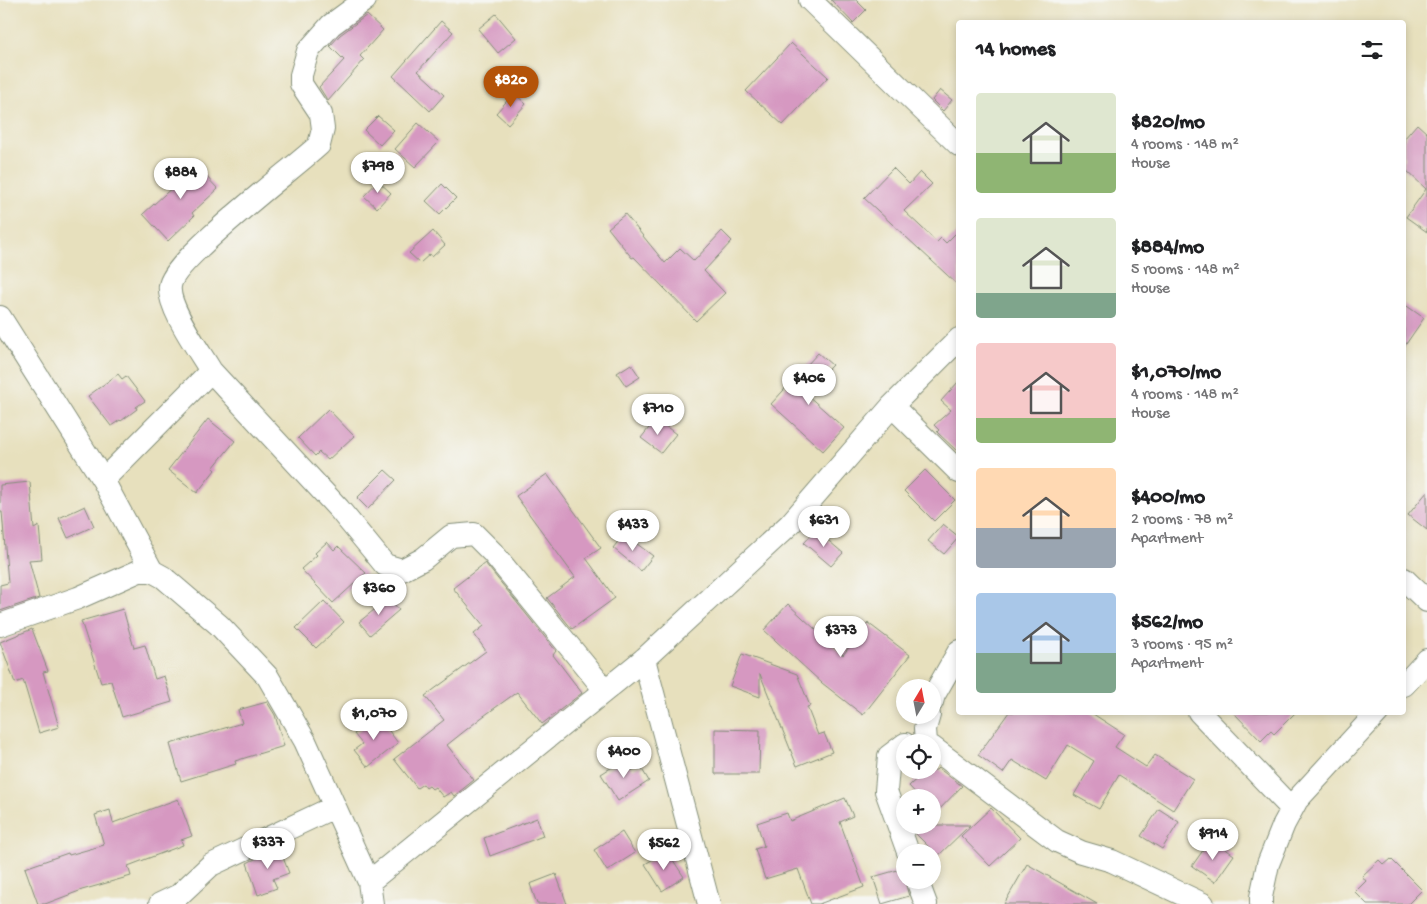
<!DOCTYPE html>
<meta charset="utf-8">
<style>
body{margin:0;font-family:"Gochi Hand",sans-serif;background:#f2f2f2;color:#202124;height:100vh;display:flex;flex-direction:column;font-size:19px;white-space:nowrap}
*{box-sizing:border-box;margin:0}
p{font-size:16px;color:#757577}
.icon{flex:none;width:28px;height:28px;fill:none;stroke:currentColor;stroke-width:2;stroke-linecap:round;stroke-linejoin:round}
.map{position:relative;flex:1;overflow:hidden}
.panel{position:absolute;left:956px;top:20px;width:450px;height:695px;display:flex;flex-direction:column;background:#fff;border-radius:5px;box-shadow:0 2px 8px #0003}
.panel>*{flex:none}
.needle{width:32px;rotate:10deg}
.fabs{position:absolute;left:896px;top:679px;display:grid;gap:10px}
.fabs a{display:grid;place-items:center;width:45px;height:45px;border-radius:50%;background:#fff;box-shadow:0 2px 8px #0003;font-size:25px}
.price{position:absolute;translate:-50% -42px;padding:0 11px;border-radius:18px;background:#fff;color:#222;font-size:16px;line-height:32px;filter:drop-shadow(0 1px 2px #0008)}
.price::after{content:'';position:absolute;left:50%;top:30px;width:15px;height:11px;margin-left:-8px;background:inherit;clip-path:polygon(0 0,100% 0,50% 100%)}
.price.active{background:#b45309;color:#fff}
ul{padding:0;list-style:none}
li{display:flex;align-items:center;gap:15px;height:125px;padding:0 20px}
li span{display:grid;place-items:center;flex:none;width:140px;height:100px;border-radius:5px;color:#555}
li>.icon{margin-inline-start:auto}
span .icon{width:60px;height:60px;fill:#fffc;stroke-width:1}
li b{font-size:21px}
h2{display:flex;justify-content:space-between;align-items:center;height:60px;padding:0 20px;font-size:21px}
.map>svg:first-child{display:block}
.building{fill:#d698c1}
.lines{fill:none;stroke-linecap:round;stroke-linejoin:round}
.minor-casing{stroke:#838e78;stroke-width:24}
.minor{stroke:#fff;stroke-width:22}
</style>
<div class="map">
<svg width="1427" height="904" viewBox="0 0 1427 904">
<rect width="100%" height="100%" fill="#f6f6f2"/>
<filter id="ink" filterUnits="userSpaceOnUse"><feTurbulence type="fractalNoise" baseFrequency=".02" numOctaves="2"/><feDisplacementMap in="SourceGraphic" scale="10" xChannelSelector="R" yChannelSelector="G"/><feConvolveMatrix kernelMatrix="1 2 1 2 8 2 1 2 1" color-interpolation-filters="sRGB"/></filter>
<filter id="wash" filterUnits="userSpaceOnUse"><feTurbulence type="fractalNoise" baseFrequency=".0096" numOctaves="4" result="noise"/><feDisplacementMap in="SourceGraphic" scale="20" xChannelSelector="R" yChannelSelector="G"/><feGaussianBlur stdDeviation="1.12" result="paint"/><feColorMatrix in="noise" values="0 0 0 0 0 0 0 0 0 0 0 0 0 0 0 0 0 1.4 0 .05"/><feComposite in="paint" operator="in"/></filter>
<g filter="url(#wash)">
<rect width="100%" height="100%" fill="#e7e0bd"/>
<g id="blocks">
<path class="building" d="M831 0H856L866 10 853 23Z
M496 14 516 38 498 53 478 29Z
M367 15 383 30 360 56 364 60 328 101 319 87 344 60 330 46 340 35Z
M441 21 453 32 418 71 444 95 430 111 393 76Z
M791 43 828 77 783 125 746 91Z
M940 90 952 100 943 111 932 100Z
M514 93 526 104 508 124 496 113Z
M378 116 394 130 380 145 364 130Z
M418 123 439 142 415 167 395 149Z
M1417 124 1427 133V232L1406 217 1426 189 1404 168V139Z
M190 159 218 189 192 213 194 216 168 241 143 214 175 185 169 178Z
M893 168 909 184 920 172 932 184 904 211 937 242 941 238 946 243 959 230V286L864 198Z
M378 181 391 193 377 208 364 196Z
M442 184 456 198 440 214 426 201Z
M625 214 665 263 680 248 694 261 722 231 732 241 704 271 725 293 696 321 634 257 632 258 608 228Z
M433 231 445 245 432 257 430 254 420 263 409 253Z
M1404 304 1424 318 1404 347Z
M818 353 832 365 805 393 844 428 823 451 771 404Z
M631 364 640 377 626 386 617 373Z
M118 374 122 379 126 376 145 401 136 407 137 409 121 421 120 420 111 426 88 396Z
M959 381V453L937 432 939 430 934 425 951 410 941 401Z
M328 409 354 436 328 460 319 452 315 456 298 438Z
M208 419 235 441 213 468 215 470 197 493 168 470Z
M656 419 676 434 661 453 641 438Z
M385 470 396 480 368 509 357 498Z
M925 470 955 500 934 521 904 491Z
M547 474 601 548 586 558 615 598 572 629 547 598 575 577 516 496Z
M30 482 34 529 39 526 42 559 29 560 39 598 0 611V585L8 583 2 512H0V485Z
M1427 492V530L1408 515Z
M85 506 94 526 68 538 59 518Z
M943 524 959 537 944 554 928 541Z
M816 530 843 553 831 566 804 543Z
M624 534 653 556 641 571 613 548Z
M327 542 334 550 338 546 366 573 333 603 301 569 317 555 315 553Z
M485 563 556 651 553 655 582 693 542 724 517 692 481 718 447 745 474 780 454 796 451 792 443 797 435 787 432 789 429 786 426 788 423 784 417 788 394 759 444 720 425 696 486 651 474 634 484 626 453 588Z
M389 598 399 610 370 635 359 622Z
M324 601 344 622 316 648 296 628Z
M788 604 843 655 868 623 910 655 863 715 822 683 764 630Z
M123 609 134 648 145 645 155 679 164 676 172 702 122 717 111 681 101 683 81 621Z
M32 629 48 671 43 672 59 727 39 733 23 680 15 683 0 642Z
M742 654 797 674 810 706 807 707 818 735 824 733 832 752 797 766 760 674V697L730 686Z
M267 702 275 715 284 746 235 761 236 764 181 781 170 744 242 723 238 710Z
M1009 712H1090L1124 734 1115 747 1146 767 1155 755 1193 779 1173 810 1119 775 1099 809 1074 795 1094 761 1068 745 1046 781 1012 760 1003 773 978 755Z
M1233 712H1296L1274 734 1271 731 1261 741Z
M378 716 398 743 368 767 354 750 362 744 354 734Z
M715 729 760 730 759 774H715Z
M625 759 632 770 640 766 649 781 618 801 601 774Z
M938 768 962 786 935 814 932 811V798H920L909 786 926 770H936Z
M845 798 853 816 840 822 864 887 819 904H811L798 869 765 879 755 849 764 846 757 823 787 813 790 821Z
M178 799 192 836 181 840 183 845 128 866 131 876 82 890 45 904H38L25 868 68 853 69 855 104 845 95 815 110 810 113 823Z
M991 808 1020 838 990 866 961 836Z
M1159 809 1179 822 1162 849 1141 836Z
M537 818 543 836 490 856 484 838Z
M912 825H970L938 856 915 833Z
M622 832 635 853 607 871 594 850Z
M1211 839 1234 855 1215 882 1192 866Z
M279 847 289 873 273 879 277 888 258 895 247 863Z
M667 851 684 877 662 891 645 864Z
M1391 859 1422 890 1408 904H1367L1355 892 1366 881 1362 876 1379 860 1384 865Z
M1027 864 1097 904H1004Z
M901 869 909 896 882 904 873 877Z
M556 874 567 904H537L530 884Z"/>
</g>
</g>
<g filter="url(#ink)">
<use href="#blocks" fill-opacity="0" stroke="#838e78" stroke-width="1"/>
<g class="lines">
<defs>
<path id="minor" d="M810 0 959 145
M0 317 103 480 152 571
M211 371 339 509 385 565 402 570 423 559 451 536 474 534 493 553 605 690
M892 406 959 472
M103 480 211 371C200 352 167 307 170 286 173 259 293 169 319 145L323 129 321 114 301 84V75L308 51 331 25 365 0
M1404 579 1427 601
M0 625 78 598 139 571H152L163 577 219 625 268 677 305 741 369 882 644 659 790 524 892 406 959 339
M644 659 709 904
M1404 685 1427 660
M932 702 934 695 959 651
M1199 712 1292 809
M926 742 925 729 929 715
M905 744 889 756 886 791 908 852
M932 747 1057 841 1081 852 1112 861 1203 904
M917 880 926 904
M369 882 372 904
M160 904 179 895 211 865 334 807
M1261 904V897L1268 864 1284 824 1297 800 1378 712"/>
</defs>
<use href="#minor" class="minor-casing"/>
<use href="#minor" class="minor"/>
</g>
</g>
</svg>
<div class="fabs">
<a><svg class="needle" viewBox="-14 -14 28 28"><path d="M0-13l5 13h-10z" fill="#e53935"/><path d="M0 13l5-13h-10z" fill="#757577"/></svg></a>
<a><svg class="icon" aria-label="locate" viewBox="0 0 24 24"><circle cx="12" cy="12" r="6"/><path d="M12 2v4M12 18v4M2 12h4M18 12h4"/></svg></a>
<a>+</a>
<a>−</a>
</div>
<b class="price active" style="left:511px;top:108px">$820</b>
<b class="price" style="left:378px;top:194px">$798</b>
<b class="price" style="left:181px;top:200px">$884</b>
<b class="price" style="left:809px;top:406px">$406</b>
<b class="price" style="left:658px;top:436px">$710</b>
<b class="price" style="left:824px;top:548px">$631</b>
<b class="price" style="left:633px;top:552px">$433</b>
<b class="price" style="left:379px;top:616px">$360</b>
<b class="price" style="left:841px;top:658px">$373</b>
<b class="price" style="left:374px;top:741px">$1,070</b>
<b class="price" style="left:624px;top:779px">$400</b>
<b class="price" style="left:1213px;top:861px">$914</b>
<b class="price" style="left:268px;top:870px">$337</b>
<b class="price" style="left:664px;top:871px">$562</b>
<section class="panel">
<h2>14 homes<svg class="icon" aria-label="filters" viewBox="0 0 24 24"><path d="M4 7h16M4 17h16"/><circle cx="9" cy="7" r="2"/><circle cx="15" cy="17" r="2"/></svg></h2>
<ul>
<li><span style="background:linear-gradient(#dfe7d0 60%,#8fb573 0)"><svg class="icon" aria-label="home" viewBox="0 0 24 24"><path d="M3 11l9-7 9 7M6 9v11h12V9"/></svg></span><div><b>$820/mo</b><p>4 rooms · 148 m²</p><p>House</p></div></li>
<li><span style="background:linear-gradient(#dfe7d0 75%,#7fa58c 0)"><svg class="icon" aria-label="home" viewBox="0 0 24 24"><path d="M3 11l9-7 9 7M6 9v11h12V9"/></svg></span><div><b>$884/mo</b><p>5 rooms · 148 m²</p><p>House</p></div></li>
<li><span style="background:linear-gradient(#f6c9c9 75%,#8fb573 0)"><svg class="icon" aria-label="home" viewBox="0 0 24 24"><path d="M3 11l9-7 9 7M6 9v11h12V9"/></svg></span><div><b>$1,070/mo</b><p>4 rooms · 148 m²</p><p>House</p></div></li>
<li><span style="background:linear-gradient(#ffd9b3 60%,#9aa5b1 0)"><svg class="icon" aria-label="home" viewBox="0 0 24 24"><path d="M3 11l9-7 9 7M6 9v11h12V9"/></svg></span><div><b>$400/mo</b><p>2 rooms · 78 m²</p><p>Apartment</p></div></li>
<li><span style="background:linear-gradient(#a9c7e8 60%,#7fa58c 0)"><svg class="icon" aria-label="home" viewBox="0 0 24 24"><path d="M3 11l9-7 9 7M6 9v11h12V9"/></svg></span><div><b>$562/mo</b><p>3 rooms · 95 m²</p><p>Apartment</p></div></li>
</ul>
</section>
</div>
